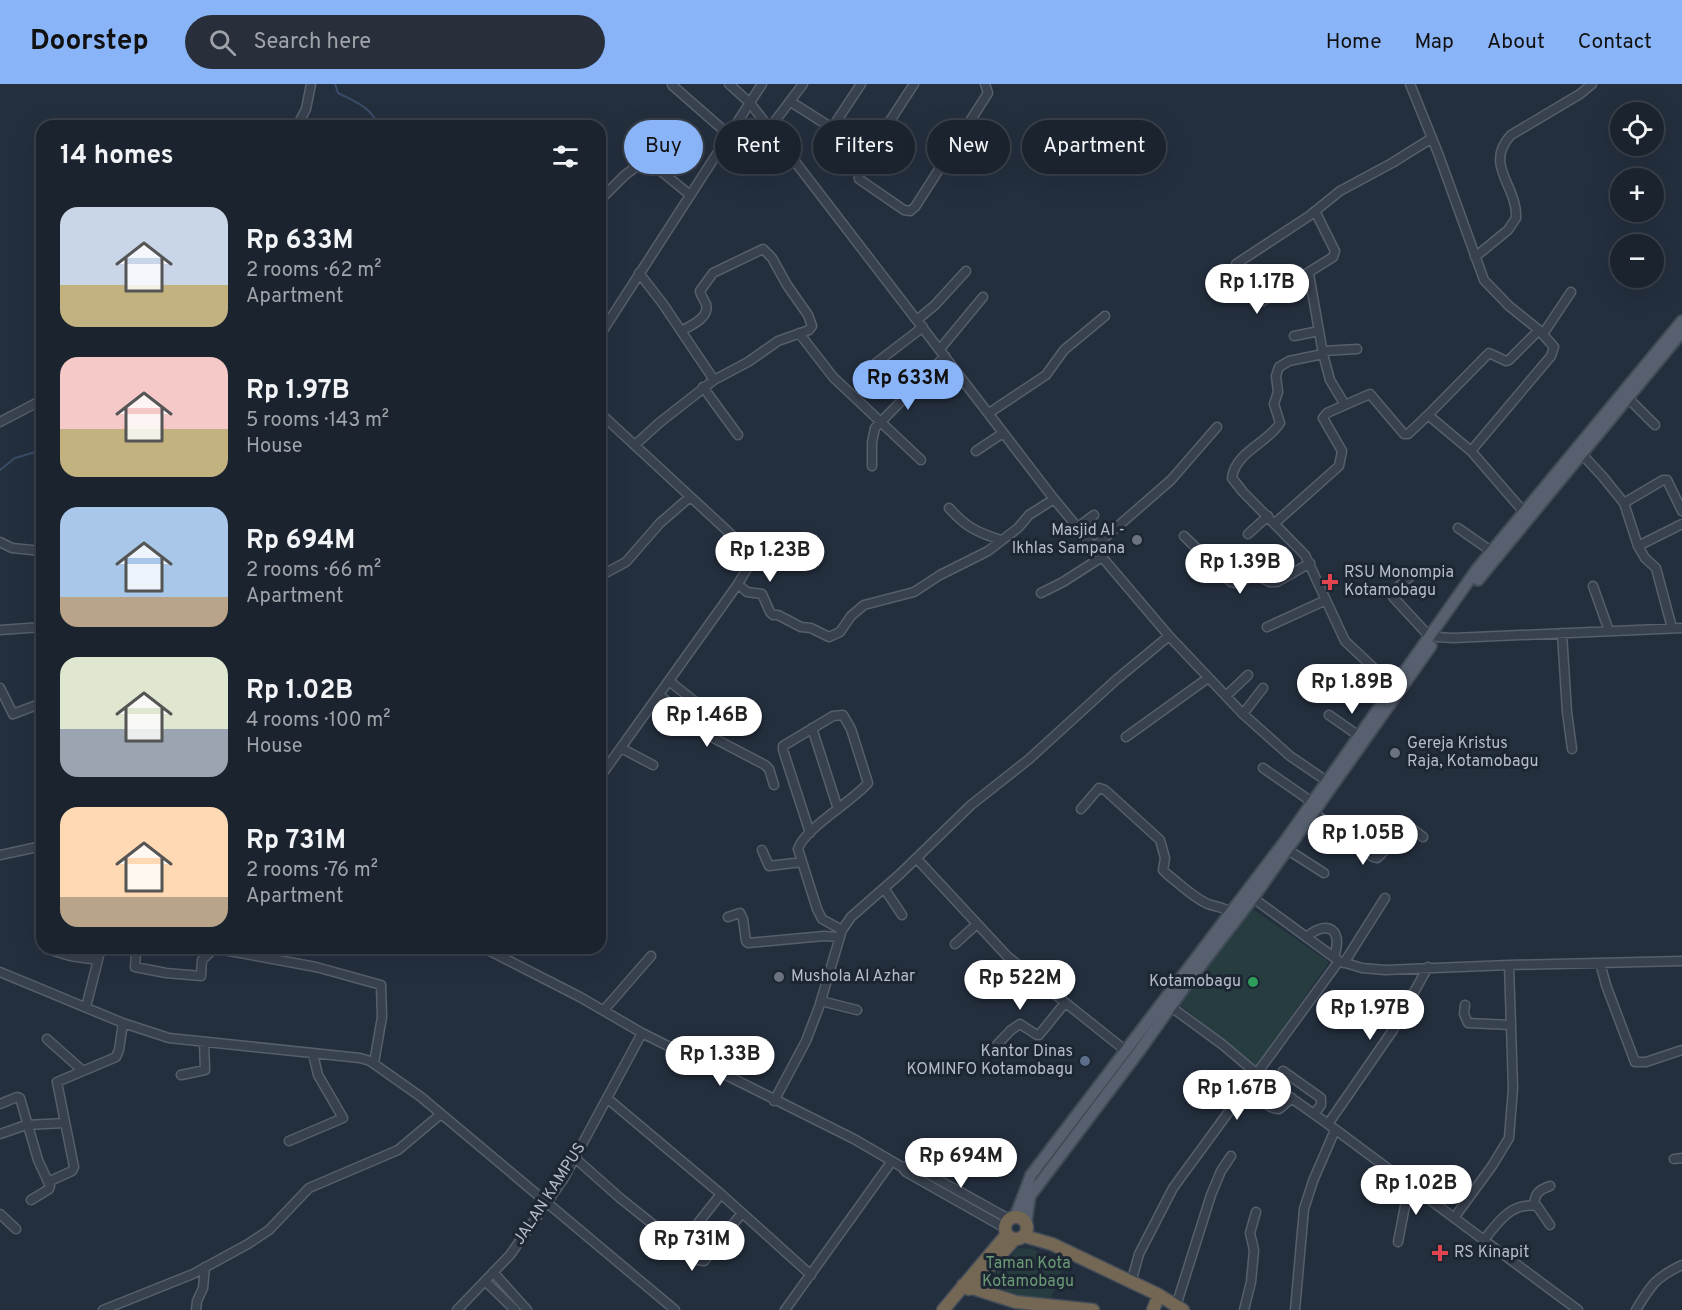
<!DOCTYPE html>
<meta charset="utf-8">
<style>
body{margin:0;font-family:Overpass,sans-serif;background:#282f3a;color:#f1f3f6;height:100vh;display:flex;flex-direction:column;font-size:22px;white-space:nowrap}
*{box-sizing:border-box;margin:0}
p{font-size:20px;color:#a0a4aa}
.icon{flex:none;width:33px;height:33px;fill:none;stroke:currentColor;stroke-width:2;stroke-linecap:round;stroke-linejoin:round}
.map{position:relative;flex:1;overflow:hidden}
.panel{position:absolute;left:36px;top:36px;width:570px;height:834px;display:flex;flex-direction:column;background:#1b232e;border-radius:18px;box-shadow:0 6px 24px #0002,0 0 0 2px #39404a}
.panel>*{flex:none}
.banner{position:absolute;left:624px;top:36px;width:570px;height:54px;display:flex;gap:12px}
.tools{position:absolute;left:1610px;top:18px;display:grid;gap:12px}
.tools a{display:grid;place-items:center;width:54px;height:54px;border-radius:50%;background:#1b232e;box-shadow:0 6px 24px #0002,0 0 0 2px #39404a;font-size:30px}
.price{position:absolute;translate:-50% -51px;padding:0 14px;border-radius:21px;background:#fff;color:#222;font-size:20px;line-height:39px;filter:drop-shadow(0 2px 3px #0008)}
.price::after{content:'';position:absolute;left:50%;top:36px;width:18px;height:14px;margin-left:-9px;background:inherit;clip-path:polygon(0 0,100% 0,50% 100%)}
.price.current{background:#8ab4f8;color:#111}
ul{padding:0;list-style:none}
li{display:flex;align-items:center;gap:18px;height:150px;padding:0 24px}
li span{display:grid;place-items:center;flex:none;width:168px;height:120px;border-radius:18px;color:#555}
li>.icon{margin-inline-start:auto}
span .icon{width:72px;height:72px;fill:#fffc;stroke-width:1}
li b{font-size:26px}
h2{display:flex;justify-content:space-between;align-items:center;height:72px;padding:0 24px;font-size:26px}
.pill{padding:0 21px;border-radius:27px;background:#1b232e;box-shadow:0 6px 24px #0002,0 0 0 2px #39404a;font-size:21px;line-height:54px}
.pill.current{background:#8ab4f8;color:#111}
header{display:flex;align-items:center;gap:36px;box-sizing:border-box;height:84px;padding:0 30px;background:#8ab4f8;color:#111}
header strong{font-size:28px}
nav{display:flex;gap:33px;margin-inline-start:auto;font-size:21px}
.search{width:420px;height:54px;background:#282f3a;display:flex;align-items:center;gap:15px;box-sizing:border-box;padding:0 21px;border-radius:33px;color:#a0a4aa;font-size:22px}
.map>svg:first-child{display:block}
.green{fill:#263c3f}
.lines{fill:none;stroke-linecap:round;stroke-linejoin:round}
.stream{stroke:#394c67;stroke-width:2}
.minor-casing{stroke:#565f6c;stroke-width:11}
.major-casing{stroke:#414a57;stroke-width:14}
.highway-casing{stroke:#434c59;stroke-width:15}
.minor{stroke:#38414e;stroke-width:8}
.major{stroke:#56606e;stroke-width:10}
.highway{stroke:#746855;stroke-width:12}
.worship-dot{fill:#6b7280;stroke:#1d2633;stroke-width:2}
.health-dot{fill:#e0444e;stroke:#1d2633;stroke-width:2}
.leisure-dot{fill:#2e9e5b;stroke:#1d2633;stroke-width:2}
.service-dot{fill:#5c6f8a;stroke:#1d2633;stroke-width:2}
.labels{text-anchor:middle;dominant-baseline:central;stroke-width:6;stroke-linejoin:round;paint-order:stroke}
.poi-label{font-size:16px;fill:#b4bcc9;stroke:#1d2633;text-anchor:start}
.street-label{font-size:16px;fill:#b4bcc9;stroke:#1d2633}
.park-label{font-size:16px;fill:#6b9a76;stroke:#1d2633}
</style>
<header>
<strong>Doorstep</strong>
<div class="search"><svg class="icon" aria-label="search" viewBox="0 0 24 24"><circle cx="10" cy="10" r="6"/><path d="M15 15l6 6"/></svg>Search here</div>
<nav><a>Home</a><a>Map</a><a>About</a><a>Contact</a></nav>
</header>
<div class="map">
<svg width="1682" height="1226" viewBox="0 0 1682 1226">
<rect width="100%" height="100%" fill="#242f3e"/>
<path class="green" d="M1247 821 1329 878 1256 983 1176 918Z
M1018 1164 1032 1165 1064 1183 1050 1216 1011 1210 990 1196Z"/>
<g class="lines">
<path class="stream" d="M335 0 338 9C354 17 373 24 378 42
M0 386 15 374 42 366"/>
<defs>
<path id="minor" d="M729 0 750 19 1054 415 1102 473 1169 552 1243 630 1290 672 1331 700
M914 0 858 86 859 95 904 126 910 127 915 123 988 9 985 0
M1410 0 1438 69 1484 196 1509 222 1539 246 1554 263 1551 272 1471 367 1523 427 1529 431
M672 1 729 51
M791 18 832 44 868 71
M297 42 306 25 311 0
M832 44 861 0
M769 45 803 0
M600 116 625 91 644 77 650 78 690 111
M1315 127 1335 167 1333 173 1263 217H1254L1235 188 1236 180 1309 132 1340 107 1392 79 1432 54
M1475 173 1508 146 1516 134C1518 102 1483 81 1511 51L1580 10 1592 0
M639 189 663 220 714 296
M1309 190 1323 270 1330 296 1345 321 1370 310 1404 350H1408L1428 331 1471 367
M917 236 935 221 966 187
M799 249 833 293 921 376
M1543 250 1571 208
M600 251 762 0
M1294 252 1319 247
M940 265 983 213
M1323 267 1357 265
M1323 270 1289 277 1279 283 1276 292 1278 308 1274 320 1280 339C1268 359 1235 368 1232 394L1243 408 1305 471 1345 557 1393 602
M876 279 923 243
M703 303 738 351
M1628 314 1655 341
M600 329 749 467 752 476 738 500 600 693
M989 329 1046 291 1064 266 1105 232
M1428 331 1489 269 1506 277 1509 276 1539 246
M0 338 42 316
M635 361 659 339 714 296 748 278 778 257 809 246 812 242 808 231 787 201 772 174 763 165 713 189 700 207C701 213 704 215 706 220 710 234 690 242 681 247
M1578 366 1603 393 1624 419 1638 462 1645 474 1656 484 1672 544
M976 367 1003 349
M872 382V358L875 344 945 272
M1624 419 1663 396H1667L1682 427
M949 424C966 443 976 448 1001 456
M1275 439 1339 382 1342 367 1323 334 1327 329 1345 321
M1078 443 1094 431
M1458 444 1491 467
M1248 450 1268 432
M1184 452 1231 498 1235 499 1256 491 1270 498H1277L1310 479
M0 458 12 464 42 467
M1638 462 1682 440
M1094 463 1171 396 1217 343
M600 492 626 478 660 439 690 413
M1411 492 1394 506 1393 513 1430 553
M738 500 747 508 762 510 770 528 773 531H778L801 543 811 544 829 553 840 548 851 532 864 521 914 508 940 491 988 467 1018 444 1029 431 1054 415
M1593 502 1609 547
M1041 509 1063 498 1102 473
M1267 543 1326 516
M0 546 42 543
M1562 549 1567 628 1572 665
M1432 550 1438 553 1453 554 1682 544
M669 597 698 620 687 632
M0 604 13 630 42 619
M659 611 690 635 702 648 765 681 769 685 774 701
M1226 612 1248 591
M1243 630 1263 604
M1329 631 1359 652
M812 644 838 725
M1126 653 1208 594
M621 664 653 681
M1263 684 1312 718
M40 717 42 716
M1081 725 1099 704 1105 706 1160 756 1165 774 1163 786 1168 791C1180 800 1194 814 1208 820 1217 823 1223 823 1231 828
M1314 729 1373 773 1377 774C1388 767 1391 750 1401 741L1409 742 1423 753
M810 749 783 666V662L833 632 843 631 851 645 868 699C853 717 804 745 798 765L817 825 822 835 842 846
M762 766 769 782 802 778
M1288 766 1324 789
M0 771 42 762
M917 775 1007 872 1126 967
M884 804 902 831
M1249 811 1339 877 1362 884 1385 886 1509 881 1682 877
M728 833 740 829 743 835 746 857 748 859 824 852 840 853
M1306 853C1329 835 1343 846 1334 873
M955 860 977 840
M126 864 134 866 136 869 135 883 166 889 201 892 202 876 214 865H218L316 883 381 901 382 933 374 979
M484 864 580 913 642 949 854 1055 902 1083 906 1088 1005 1144
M47 865 70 872 98 876
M1344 879 1385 814
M1600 879 1606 901 1635 978H1646L1682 966
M0 888 123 939 169 954 360 974 370 977 421 1013 675 1226
M821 917 857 926
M1167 920 1223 961 1256 989 1328 1040 1578 1226
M1465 921 1464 930 1468 939 1511 941
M86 923 101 864
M604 926 651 872
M47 955 83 987
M993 965 1011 946 1020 940 1037 951H1039L1065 919
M1283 987 1321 1014V1021L1314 1030
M181 991 205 986 204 958
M1266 996 1259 1010C1262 1018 1271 1025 1279 1025L1292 1014
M608 1015 721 1110 811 1191
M774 1017 806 957 819 923 842 846 851 833 900 790 971 721 1028 676 1117 595 1169 552
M0 1020 17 1013 20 1014 38 1076 50 1102 49 1105 31 1116
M1328 1040 1393 946 1428 883
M0 1050 26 1041 65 1039
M289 1057 343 1034 318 991 313 970
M575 1074 620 1114 680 1162 721 1110
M1674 1075 1682 1074
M902 1083 909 1082 919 1085 1009 1135
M48 1098 72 1087 74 1083 57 998 116 973 119 966 123 939
M1534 1121C1535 1109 1539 1106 1550 1102
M0 1130 16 1145
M1454 1134 1492 1082 1509 1054 1513 1004 1509 881
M1484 1156C1498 1138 1511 1118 1537 1122L1550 1141
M1398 1158 1409 1101
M680 1162 698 1176 704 1177 742 1129
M493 1188 527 1226
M485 1197 515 1226
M1131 1199 1139 1170 1173 1104 1339 877
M1176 1222 1211 1111 1221 1087 1231 1072
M103 1226 193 1190 248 1160 269 1146 309 1104 398 1066 441 1030
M196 1226 197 1217 203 1204 205 1183
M457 1226 510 1171 564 1094 642 949
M785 1226 892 1077
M1244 1226 1251 1198 1254 1166 1250 1149 1256 1128
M1295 1226 1304 1125 1313 1097 1335 1046
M1636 1226C1651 1201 1655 1194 1682 1181"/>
<path id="major" d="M1478 496 1682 248
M1015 1133 1031 1091 1285 757 1477 485 1682 237
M1026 1139 1030 1112 1140 966 1189 897 1253 814 1431 562"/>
<path id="highway" d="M1005 1144a11 11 0 1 1 22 0a11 11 0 1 1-22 0Z
M1024 1152 1052 1160 1159 1211 1183 1226
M963 1201 1016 1218 1093 1226
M969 1205 1015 1155
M943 1226 1007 1150
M1153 1226 1159 1211"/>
</defs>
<use href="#minor" class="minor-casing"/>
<use href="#major" class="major-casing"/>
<use href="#highway" class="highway-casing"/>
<use href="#minor" class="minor"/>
<use href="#major" class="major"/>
<use href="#highway" class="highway"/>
</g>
<g class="worship-dot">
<circle cx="1137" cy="456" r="6"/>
<circle cx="1395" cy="669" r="6"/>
<circle cx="779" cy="893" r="6"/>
</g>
<g class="health-dot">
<path d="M1327 489h6v6h6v6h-6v6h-6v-6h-6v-6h6z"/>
<path d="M1437 1160h6v6h6v6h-6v6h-6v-6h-6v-6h6z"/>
</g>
<circle class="leisure-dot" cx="1253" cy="898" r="6"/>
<circle class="service-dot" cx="1085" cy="977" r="6"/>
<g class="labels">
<g class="poi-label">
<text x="1125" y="447" text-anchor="end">Masjid Al -<tspan x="1125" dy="18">Ikhlas Sampana</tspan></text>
<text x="1344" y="489">RSU Monompia<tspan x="1344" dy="18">Kotamobagu</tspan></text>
<text x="1407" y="660">Gereja Kristus<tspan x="1407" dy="18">Raja, Kotamobagu</tspan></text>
<text x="791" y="893">Mushola Al Azhar</text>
<text x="1241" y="898" text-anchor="end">Kotamobagu</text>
<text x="1073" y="968" text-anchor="end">Kantor Dinas<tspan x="1073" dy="18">KOMINFO Kotamobagu</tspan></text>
<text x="1454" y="1169">RS Kinapit</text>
</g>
<g class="street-label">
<text transform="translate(550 1110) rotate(-57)">JALAN KAMPUS</text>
</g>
<g class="park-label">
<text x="1028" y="1180">Taman Kota<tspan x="1028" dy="18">Kotamobagu</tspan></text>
</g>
</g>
</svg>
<div class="tools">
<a><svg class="icon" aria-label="locate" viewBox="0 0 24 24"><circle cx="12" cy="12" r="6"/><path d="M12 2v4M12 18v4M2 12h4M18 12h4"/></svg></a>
<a>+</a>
<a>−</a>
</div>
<b class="price" style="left:1257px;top:231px">Rp 1.17B</b>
<b class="price current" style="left:908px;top:327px">Rp 633M</b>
<b class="price" style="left:770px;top:499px">Rp 1.23B</b>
<b class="price" style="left:1240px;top:511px">Rp 1.39B</b>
<b class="price" style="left:1352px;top:631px">Rp 1.89B</b>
<b class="price" style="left:707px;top:664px">Rp 1.46B</b>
<b class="price" style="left:1363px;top:782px">Rp 1.05B</b>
<b class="price" style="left:1020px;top:927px">Rp 522M</b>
<b class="price" style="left:1370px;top:957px">Rp 1.97B</b>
<b class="price" style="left:720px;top:1003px">Rp 1.33B</b>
<b class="price" style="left:1237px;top:1037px">Rp 1.67B</b>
<b class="price" style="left:961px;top:1105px">Rp 694M</b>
<b class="price" style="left:1416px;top:1132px">Rp 1.02B</b>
<b class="price" style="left:692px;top:1188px">Rp 731M</b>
<div class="banner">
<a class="pill current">Buy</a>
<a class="pill">Rent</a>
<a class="pill">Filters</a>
<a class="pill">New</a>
<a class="pill">Apartment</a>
</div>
<section class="panel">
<h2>14 homes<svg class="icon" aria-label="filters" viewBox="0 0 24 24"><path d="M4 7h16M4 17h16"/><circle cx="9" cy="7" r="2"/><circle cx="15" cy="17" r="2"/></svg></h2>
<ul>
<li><span style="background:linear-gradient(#c9d6e8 65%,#c2b280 0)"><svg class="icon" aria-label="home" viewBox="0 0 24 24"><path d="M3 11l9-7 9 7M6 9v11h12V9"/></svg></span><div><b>Rp 633M</b><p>2 rooms · 62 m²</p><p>Apartment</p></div></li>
<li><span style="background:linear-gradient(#f6c9c9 60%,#c2b280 0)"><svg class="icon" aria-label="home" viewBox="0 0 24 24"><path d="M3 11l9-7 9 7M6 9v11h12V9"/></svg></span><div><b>Rp 1.97B</b><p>5 rooms · 143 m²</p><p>House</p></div></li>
<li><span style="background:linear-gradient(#a9c7e8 75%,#b9a48a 0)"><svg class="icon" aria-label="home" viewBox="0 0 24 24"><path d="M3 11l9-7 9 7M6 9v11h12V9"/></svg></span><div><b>Rp 694M</b><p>2 rooms · 66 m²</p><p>Apartment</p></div></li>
<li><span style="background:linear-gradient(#dfe7d0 60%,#9aa5b1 0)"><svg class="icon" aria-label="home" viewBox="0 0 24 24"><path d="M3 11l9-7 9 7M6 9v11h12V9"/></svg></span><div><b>Rp 1.02B</b><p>4 rooms · 100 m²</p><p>House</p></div></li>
<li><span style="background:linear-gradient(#ffd9b3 75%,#b9a48a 0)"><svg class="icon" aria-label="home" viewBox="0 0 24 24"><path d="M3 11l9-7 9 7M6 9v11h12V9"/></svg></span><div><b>Rp 731M</b><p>2 rooms · 76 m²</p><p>Apartment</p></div></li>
</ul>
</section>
</div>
